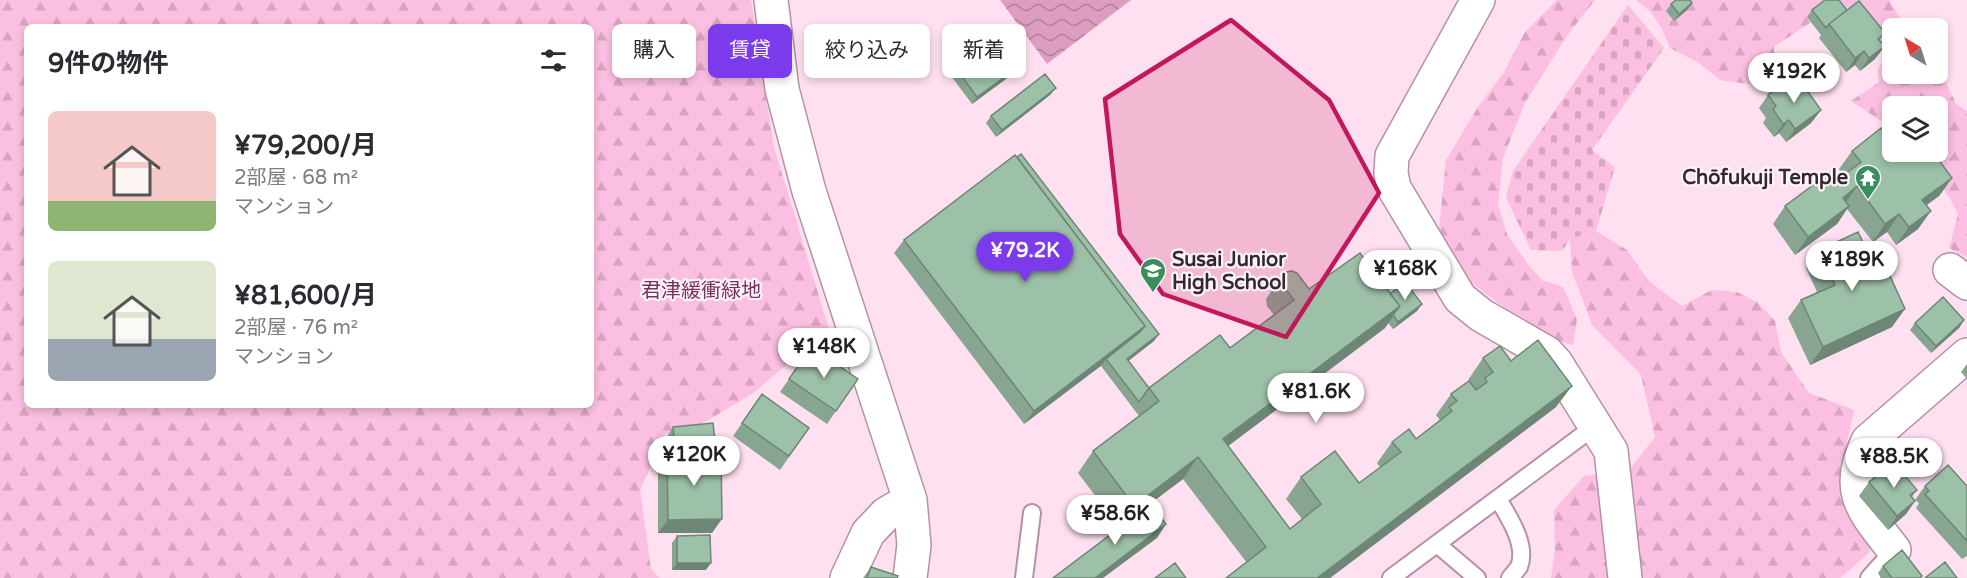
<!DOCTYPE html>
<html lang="ja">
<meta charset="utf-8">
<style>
body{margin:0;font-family:"Varela Round","Noto Sans JP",sans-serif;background:#f2f2f3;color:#2b2b33;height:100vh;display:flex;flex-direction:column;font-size:22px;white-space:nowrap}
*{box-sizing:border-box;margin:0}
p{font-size:20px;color:#7c7c81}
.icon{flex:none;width:33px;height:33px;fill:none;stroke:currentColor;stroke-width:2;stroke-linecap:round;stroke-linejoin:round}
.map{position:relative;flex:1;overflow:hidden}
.sheet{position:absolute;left:24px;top:24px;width:570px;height:384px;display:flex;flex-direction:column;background:#fff;border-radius:9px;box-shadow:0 3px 9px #0003}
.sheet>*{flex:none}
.hud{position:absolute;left:612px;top:24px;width:570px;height:54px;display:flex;gap:12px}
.needle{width:39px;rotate:322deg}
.buttons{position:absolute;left:1882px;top:18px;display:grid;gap:12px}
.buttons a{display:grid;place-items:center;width:66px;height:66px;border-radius:9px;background:#fff;box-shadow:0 3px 9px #0003;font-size:30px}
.price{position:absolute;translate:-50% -51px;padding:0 14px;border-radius:21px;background:#fff;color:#222;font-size:20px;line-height:39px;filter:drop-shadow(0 2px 3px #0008)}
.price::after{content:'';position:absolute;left:50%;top:36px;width:18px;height:14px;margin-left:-9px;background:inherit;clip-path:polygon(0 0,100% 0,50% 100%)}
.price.current{background:#7c3aed;color:#fff}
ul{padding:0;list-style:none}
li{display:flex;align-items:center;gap:18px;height:150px;padding:0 24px}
li span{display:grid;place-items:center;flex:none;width:168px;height:120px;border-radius:9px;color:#555}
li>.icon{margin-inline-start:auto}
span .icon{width:72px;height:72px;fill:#fffc;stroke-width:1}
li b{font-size:26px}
h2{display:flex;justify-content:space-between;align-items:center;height:72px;padding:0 24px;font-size:26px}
.chip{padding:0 21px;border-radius:9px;background:#fff;box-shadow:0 3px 9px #0003;font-size:21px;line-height:54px}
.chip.current{background:#7c3aed;color:#fff}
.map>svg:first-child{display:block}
.forest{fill:url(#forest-firs);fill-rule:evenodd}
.cemetery{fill:url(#cemetery-stones)}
.water{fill:url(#water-waves)}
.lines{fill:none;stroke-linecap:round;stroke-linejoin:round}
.service-casing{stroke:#b491a4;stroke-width:20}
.minor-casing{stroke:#b491a4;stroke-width:36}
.service{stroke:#fff;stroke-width:16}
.minor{stroke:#fff;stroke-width:33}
.wall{fill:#87a590}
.shaded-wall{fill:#6e8676}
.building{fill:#9dc0a8;stroke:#6e8676;stroke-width:1.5}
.marked{fill:#c2185b;fill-opacity:0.2;stroke:#c2185b;stroke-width:4.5;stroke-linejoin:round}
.labels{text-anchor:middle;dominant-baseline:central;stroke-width:4.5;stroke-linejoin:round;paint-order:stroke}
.poi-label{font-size:20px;font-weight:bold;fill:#35272f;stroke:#fdf5f9;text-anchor:end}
.park-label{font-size:20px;fill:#7a305f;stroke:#fdf5f9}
</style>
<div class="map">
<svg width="1967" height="578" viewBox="0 0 1967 578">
<defs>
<pattern id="forest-firs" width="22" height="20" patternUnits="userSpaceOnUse" patternTransform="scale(1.5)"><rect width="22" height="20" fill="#fbbfe1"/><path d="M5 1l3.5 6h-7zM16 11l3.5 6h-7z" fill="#d8a4c1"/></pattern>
<pattern id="cemetery-stones" width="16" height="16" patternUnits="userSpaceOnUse" patternTransform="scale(1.5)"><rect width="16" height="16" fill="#fbbfe1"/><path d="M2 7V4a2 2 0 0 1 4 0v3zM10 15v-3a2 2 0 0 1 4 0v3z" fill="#d8a4c1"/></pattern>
<pattern id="water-waves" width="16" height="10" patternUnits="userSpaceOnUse" patternTransform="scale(1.5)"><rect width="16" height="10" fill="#dc9dc1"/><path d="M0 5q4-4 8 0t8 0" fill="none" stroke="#b3809d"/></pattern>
</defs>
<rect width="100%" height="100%" fill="#ffe0f1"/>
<path class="forest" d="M0 0H751L774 147 834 346 797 356 752 394 705 422 665 434 640 490 651 569 660 578H0ZM27 27H591V405H27Z
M1557 0H1595L1566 37 1525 103 1503 158 1498 204 1507 234 1527 263 1542 280 1563 287 1577 319 1573 345 1544 337 1473 284 1448 261 1438 239 1446 160 1478 107 1504 72 1525 32Z
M1636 0H1889L1906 28H1893V74H1938V65L1956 104 1967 111V257L1949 248 1958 214 1949 197 1916 152H1938V106H1893V129L1851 101 1879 82 1878 71 1884 56 1871 28 1848 7 1823 14 1774 47V59L1782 77 1775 88 1720 80 1699 63 1670 48 1663 31 1651 12Z
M1596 231 1627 250 1649 281 1682 306 1712 290 1737 292 1757 302 1775 321 1781 352 1809 393 1854 410 1845 451 1846 478 1872 539 1870 552 1840 578H1551L1555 549 1554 510 1584 476 1628 471 1655 437 1641 375 1592 325 1572 272 1570 239Z"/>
<path class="cemetery" d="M1628 5 1664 48 1592 150 1615 167 1596 231 1570 239 1562 251 1531 250 1506 198 1513 171Z"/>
<path class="water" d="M1000 0H1131L1047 64Z"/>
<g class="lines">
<defs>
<path id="service" d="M1498 499C1508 516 1528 545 1519 567 1517 570 1512 575 1510 578
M1437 544 1477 578
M1024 578 1032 513
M1391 578 1595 426
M1869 578 1894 550"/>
<path id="minor" d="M771 0 782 89 809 191 910 500 914 545 910 578
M1478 0 1392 156 1391 173 1394 188 1460 298 1481 315 1547 353 1556 363 1611 451 1625 578
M1950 270 1967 283
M1894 550C1864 511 1843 492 1868 441L1967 355
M847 578 868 533 886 514 910 500"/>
</defs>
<use href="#service" class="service-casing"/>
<use href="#minor" class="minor-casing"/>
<use href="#service" class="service"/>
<use href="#minor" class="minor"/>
</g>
<path class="wall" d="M1671 4 1687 10 1674 21 1666 11Z
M1812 10H1847L1885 33 1880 40 1875 59 1860 71 1855 65 1846 72 1819 38 1821 35 1807 17Z
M947 56 1020 66 1014 73 972 104 942 64Z
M1796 86 1821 110 1811 123 1786 142 1779 133 1774 137 1763 123 1766 118 1759 108 1768 95Z
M1056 88 1050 95 996 137 986 123 991 116Z
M1893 144 1952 178 1939 196 1926 205 1918 229 1896 245 1887 232 1873 242 1847 209 1837 224 1795 255 1773 224 1785 206 1838 179 1844 175 1839 169 1852 151Z
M904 240 1159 334 1154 341 1128 361 1149 388 1230 348 1274 315 1267 306 1266 299 1281 277 1309 289 1390 294 1422 304 1417 311 1393 329 1388 323 1385 328 1228 446 1290 529 1302 519 1286 499 1301 477 1359 483 1380 467 1377 463 1392 442 1416 439 1440 420 1436 415 1451 394 1469 381 1468 380 1483 358 1511 361 1556 407 1330 578H1226L1247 563 1183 479 1119 527 1078 473 1093 451 1139 416 1101 366 1102 365 1024 424 894 253Z
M1819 250 1870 257 1892 327 1810 365 1788 318 1801 300 1817 292 1806 268Z
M1964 320 1959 328 1931 353 1910 330 1915 323Z
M811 347 858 379 827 424 780 392Z
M1967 364V379L1961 372Z
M762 394 809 428 780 470 733 436Z
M673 427 716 449 712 454V533H658V469L667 455H670L668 435Z
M1869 482 1917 490 1912 497 1915 501 1906 514 1888 530 1859 496Z
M1925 486H1967V556L1962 559 1916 508 1919 503 1915 500Z
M677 536 706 570H672V543Z
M1883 566 1921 578H1881L1878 573Z
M871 567 897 578H863Z"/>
<path class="shaded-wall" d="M1692 3 1687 10 1674 21 1679 14Z
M1885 46 1875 59 1860 71 1869 58Z
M1864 51 1855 65 1846 72 1855 58Z
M1020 66 1014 73 972 104 977 97Z
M1056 88 1050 95 996 137 1002 130Z
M1821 110 1811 123 1786 142 1795 129Z
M1789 120 1779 133 1774 137 1783 124Z
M1952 178 1939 196 1909 218 1922 200Z
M1857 186 1844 205 1843 198Z
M1849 206 1837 224 1795 255 1808 237Z
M1931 211 1918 229 1896 245 1909 227Z
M1899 214 1887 232 1873 242 1885 224Z
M1422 304 1417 311 1393 329 1398 322Z
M1400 306 1385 328 1208 461 1223 439Z
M1905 309 1892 327 1810 365 1823 347Z
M1964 320 1959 328 1931 353 1936 346Z
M1145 326 1135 339 1106 359 1102 365 1024 424 1034 411Z
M1159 334 1154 341 1122 366 1127 359Z
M1572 386 1556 407 1330 578H1317Z
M716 449 711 456 671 461 676 454Z
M1198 457 1183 479 1119 527 1134 506Z
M1915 501 1906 514 1888 530 1897 516Z
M722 519 712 533H658L668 520Z
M1166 524 1157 538 1103 578H1095Z
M677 563H711L706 570H672Z"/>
<path class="building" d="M1676 0H1690L1692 3 1679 14 1671 4Z
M1825 0H1839L1847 10 1829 24 1826 28 1812 10Z
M1859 1 1885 33 1878 39 1885 46 1869 58 1864 51 1855 58 1829 24Z
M989 25 1020 66 977 97 947 56Z
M1045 74 1056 88 1002 130 991 116Z
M1790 78 1796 86 1801 82 1821 110 1795 129 1789 120 1783 124 1773 109 1776 106 1768 95Z
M1881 128 1893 144V152H1933L1952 178 1922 200 1931 211 1909 227 1899 214 1885 224 1857 186 1843 198 1849 206 1808 237 1785 206 1832 171 1838 179 1861 162 1852 151Z
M1021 154 1159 334 1127 359 1149 388 1139 402 1106 359 1140 332 1145 326 1017 157Z
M1015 155 1145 326 1034 411 904 240Z
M1858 232 1870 257 1879 252 1905 309 1823 347 1801 300 1835 285 1819 250Z
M1360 253 1400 306 1223 439 1290 529 1321 504 1301 477 1335 451 1359 483 1401 452 1392 442 1409 429 1416 439 1452 411 1449 407 1457 401 1451 394 1469 381 1476 390 1487 382 1485 378 1493 372 1483 358 1500 346 1511 361 1538 340 1572 386 1317 578H1226L1266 547 1198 457 1134 506 1093 451 1159 401 1149 388 1220 335 1230 348 1294 300 1282 284 1281 277 1286 272 1292 271 1297 273 1309 289Z
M1405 282 1422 304 1398 322 1393 315 1400 306 1390 294Z
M1943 297 1964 320 1936 346 1915 323Z
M811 347 858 379 836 411 789 379Z
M762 394 809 428 789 456 742 423Z
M713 423 716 449 676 454 673 427Z
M721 454 722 519 668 520 667 455Z
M1894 463 1917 490 1910 495 1915 501 1897 516 1869 482Z
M1948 465 1967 486V541L1925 494 1929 491 1925 486Z
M1151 504 1166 524 1095 578H1053Z
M710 535 711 563H677V536Z
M1902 550 1922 576 1920 578H1892L1883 566Z
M1945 562 1957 578H1925Z
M1175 563 1186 578H1155Z
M871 567 898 576 897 578H867Z"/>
<path class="marked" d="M1231 20 1329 100 1379 193 1286 337 1163 294 1120 234 1105 99Z"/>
<defs>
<symbol id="temple-pin" viewBox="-11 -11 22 30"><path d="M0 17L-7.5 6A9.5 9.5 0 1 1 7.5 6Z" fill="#3b8d5e" stroke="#fdf5f9"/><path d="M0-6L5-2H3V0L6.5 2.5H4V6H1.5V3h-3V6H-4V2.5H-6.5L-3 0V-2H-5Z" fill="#fff"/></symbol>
<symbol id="school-pin" viewBox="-11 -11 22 30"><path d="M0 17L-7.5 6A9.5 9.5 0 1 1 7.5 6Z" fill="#3b8d5e" stroke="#fdf5f9"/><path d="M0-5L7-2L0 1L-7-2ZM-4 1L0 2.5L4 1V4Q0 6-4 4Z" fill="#fff"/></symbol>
</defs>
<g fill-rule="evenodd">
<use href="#temple-pin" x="1853" y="163" width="30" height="40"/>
<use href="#school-pin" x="1138" y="256" width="30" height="40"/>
</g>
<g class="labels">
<g class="poi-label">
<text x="1848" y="178">Chōfukuji Temple</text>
<text x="1172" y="260" text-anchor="start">Susai Junior<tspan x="1172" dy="23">High School</tspan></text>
</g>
<g class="park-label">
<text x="701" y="291">君津緩衝緑地</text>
</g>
</g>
</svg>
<div class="buttons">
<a><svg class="needle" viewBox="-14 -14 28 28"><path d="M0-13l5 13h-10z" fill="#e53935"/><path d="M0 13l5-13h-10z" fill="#7c7c81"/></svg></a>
<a><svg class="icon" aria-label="layers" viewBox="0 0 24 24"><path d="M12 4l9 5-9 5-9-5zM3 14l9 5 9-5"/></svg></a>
</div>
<b class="price" style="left:1794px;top:104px">¥192K</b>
<b class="price current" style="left:1025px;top:283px">¥79.2K</b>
<b class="price" style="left:1852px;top:292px">¥189K</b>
<b class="price" style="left:1405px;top:301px">¥168K</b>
<b class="price" style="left:824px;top:379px">¥148K</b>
<b class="price" style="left:1316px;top:424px">¥81.6K</b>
<b class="price" style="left:694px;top:487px">¥120K</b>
<b class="price" style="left:1894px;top:489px">¥88.5K</b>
<b class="price" style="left:1115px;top:546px">¥58.6K</b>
<div class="hud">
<a class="chip">購入</a>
<a class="chip current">賃貸</a>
<a class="chip">絞り込み</a>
<a class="chip">新着</a>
</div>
<section class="sheet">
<h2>9件の物件<svg class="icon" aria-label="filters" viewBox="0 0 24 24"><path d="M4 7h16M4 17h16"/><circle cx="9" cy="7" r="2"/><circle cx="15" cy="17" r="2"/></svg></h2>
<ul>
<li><span style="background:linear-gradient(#f6c9c9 75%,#8fb573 0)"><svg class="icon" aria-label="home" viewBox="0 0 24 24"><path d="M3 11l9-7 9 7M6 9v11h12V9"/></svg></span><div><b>¥79,200/月</b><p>2部屋 · 68 m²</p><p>マンション</p></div></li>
<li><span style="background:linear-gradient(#dfe7d0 65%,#9aa5b1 0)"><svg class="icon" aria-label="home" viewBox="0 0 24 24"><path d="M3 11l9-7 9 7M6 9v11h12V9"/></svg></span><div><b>¥81,600/月</b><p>2部屋 · 76 m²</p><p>マンション</p></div></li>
</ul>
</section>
</div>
